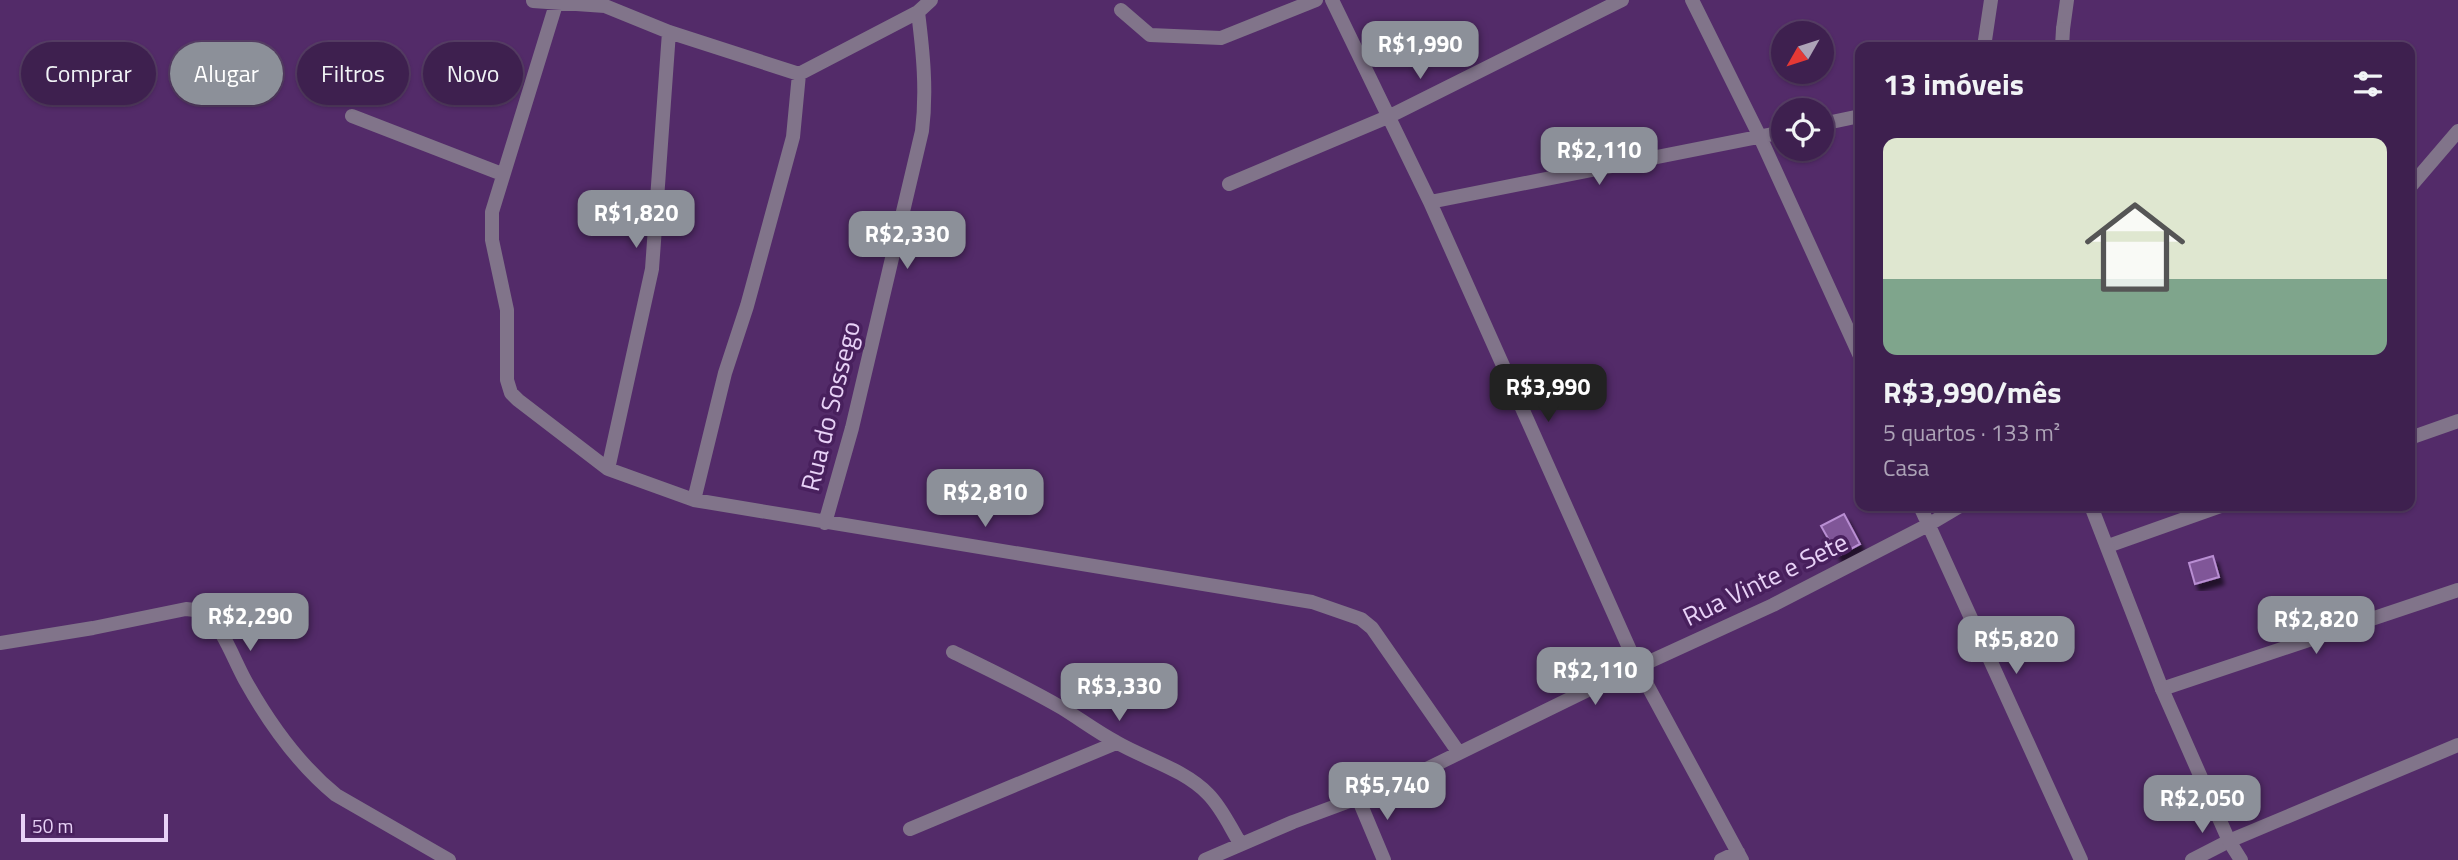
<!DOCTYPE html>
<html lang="pt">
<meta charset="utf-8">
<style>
body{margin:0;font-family:"Titillium Web",sans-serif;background:#452856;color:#f1f3f6;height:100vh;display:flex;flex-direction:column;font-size:26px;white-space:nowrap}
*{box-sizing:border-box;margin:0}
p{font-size:23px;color:#ada3b7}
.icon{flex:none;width:38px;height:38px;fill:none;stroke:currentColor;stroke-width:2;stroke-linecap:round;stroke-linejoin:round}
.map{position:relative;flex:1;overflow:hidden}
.sheet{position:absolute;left:1855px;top:42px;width:560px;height:469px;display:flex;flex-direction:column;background:#3e204f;border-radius:14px;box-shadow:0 2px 5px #0004,0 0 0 2px #573e66}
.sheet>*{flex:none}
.top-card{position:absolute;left:21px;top:42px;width:665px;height:63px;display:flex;gap:14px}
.needle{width:46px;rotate:231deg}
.controls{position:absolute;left:1771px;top:21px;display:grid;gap:14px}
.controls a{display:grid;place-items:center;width:63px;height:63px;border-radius:50%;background:#3e204f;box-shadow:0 2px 5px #0004,0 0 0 2px #573e66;font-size:35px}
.scale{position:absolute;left:21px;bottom:18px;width:147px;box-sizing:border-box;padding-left:7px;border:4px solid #e8d2f7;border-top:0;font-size:19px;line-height:24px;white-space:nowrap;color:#e8d2f7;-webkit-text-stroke:5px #48205d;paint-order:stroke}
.price{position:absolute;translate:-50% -60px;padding:0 16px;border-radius:14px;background:#8c9099;color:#fff;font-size:23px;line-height:46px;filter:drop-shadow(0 2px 4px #0008)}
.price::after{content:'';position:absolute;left:50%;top:42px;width:21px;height:16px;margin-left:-10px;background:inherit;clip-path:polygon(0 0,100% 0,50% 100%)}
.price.selected{background:#222;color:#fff}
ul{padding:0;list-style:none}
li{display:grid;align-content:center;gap:14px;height:371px;padding:0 28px}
li span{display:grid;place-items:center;height:217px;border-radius:14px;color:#555}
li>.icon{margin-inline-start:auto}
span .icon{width:126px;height:126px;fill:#fffc;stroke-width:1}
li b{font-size:30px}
h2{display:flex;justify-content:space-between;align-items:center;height:84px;padding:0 28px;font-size:30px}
.chip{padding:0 24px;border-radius:32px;background:#3e204f;box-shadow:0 2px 5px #0004,0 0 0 2px #573e66;font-size:24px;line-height:63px}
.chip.selected{background:#8c9099;color:#fff}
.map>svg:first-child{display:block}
.building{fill:#805798;stroke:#b98ed3;stroke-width:2;filter:url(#shadow)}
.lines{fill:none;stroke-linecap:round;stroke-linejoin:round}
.minor{stroke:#81748a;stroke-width:14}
.tertiary{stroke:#81748a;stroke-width:14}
.labels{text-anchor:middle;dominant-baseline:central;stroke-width:7;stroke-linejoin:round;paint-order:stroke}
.street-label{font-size:26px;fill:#e8d2f7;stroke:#48205d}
</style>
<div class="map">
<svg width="2458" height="860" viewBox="0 0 2458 860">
<defs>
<filter id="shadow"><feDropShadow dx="4.5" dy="7" stdDeviation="2" flood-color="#0009"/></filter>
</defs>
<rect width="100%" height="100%" fill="#532b69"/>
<path class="building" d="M1844 514 1860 544 1838 556 1821 526Z
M2213 556 2219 577 2195 584 2189 563Z"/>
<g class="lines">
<path class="minor" d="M1332 0 1430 202 1638 668 1742 860
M1692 0 1760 137 1860 356
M533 1 605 6 669 32 799 74 918 12 931 0
M557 1 492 212V240L507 310V380L511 393 518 400 608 469 694 500 1312 602 1361 619 1372 628 1459 753
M1121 10 1150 35 1221 38 1316 0
M2063 29 2067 0
M1984 47 1991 0
M352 116 502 174
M1822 124 1860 116
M1229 184 1390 116 1622 0
M2410 187 2458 131
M1430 202 1783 132
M2410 438 2458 421
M608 469 652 269 669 32
M694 500 725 373 747 306 793 137 799 74
M1920 506 2081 860
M825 523 852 428 922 131C927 91 923 52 918 12
M2108 546 2221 506
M0 643 93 628 186 609 204 611C223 628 233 658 245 680 269 723 298 764 336 795L449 860
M953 652C990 670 1026 687 1062 708 1080 719 1097 732 1116 742 1145 759 1184 769 1208 794 1222 808 1230 827 1240 843
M2162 689 2458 590
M1358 798 1384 860
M910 829 1116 743
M1205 860 1293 822 1398 783 1592 688 1773 605 1928 525 1960 506
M1721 860 1738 852
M2192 860 2229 841 2458 745"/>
<path class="tertiary" d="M2062 47 2063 29
M2091 506 2162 689 2229 841 2241 860"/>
</g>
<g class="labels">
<g class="street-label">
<text transform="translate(830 406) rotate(-76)">Rua do Sossego</text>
<text transform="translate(1765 579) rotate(-26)">Rua Vinte e Sete</text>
</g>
</g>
</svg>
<div class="controls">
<a><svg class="needle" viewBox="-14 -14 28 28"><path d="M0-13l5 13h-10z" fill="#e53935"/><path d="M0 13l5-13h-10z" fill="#ada3b7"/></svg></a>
<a><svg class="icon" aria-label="locate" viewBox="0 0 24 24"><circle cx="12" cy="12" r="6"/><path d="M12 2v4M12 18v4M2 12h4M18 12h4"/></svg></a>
</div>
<div class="scale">50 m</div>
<b class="price" style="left:1420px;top:81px">R$1,990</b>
<b class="price" style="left:1599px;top:187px">R$2,110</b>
<b class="price" style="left:636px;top:250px">R$1,820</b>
<b class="price" style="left:907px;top:271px">R$2,330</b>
<b class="price selected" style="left:1548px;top:424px">R$3,990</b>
<b class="price" style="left:985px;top:529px">R$2,810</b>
<b class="price" style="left:250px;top:653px">R$2,290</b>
<b class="price" style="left:2316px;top:656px">R$2,820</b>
<b class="price" style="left:2016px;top:676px">R$5,820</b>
<b class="price" style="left:1595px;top:707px">R$2,110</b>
<b class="price" style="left:1119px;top:723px">R$3,330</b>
<b class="price" style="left:1387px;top:822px">R$5,740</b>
<b class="price" style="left:2202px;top:835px">R$2,050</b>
<div class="top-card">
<a class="chip">Comprar</a>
<a class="chip selected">Alugar</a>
<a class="chip">Filtros</a>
<a class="chip">Novo</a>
</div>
<section class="sheet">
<h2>13 imóveis<svg class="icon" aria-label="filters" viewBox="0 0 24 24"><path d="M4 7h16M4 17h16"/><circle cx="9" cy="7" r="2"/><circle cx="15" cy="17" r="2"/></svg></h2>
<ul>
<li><span style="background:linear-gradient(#dfe7d0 65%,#7fa58c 0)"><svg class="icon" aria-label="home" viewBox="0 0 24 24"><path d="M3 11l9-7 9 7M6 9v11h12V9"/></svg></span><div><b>R$3,990/mês</b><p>5 quartos · 133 m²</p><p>Casa</p></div></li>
</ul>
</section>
</div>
